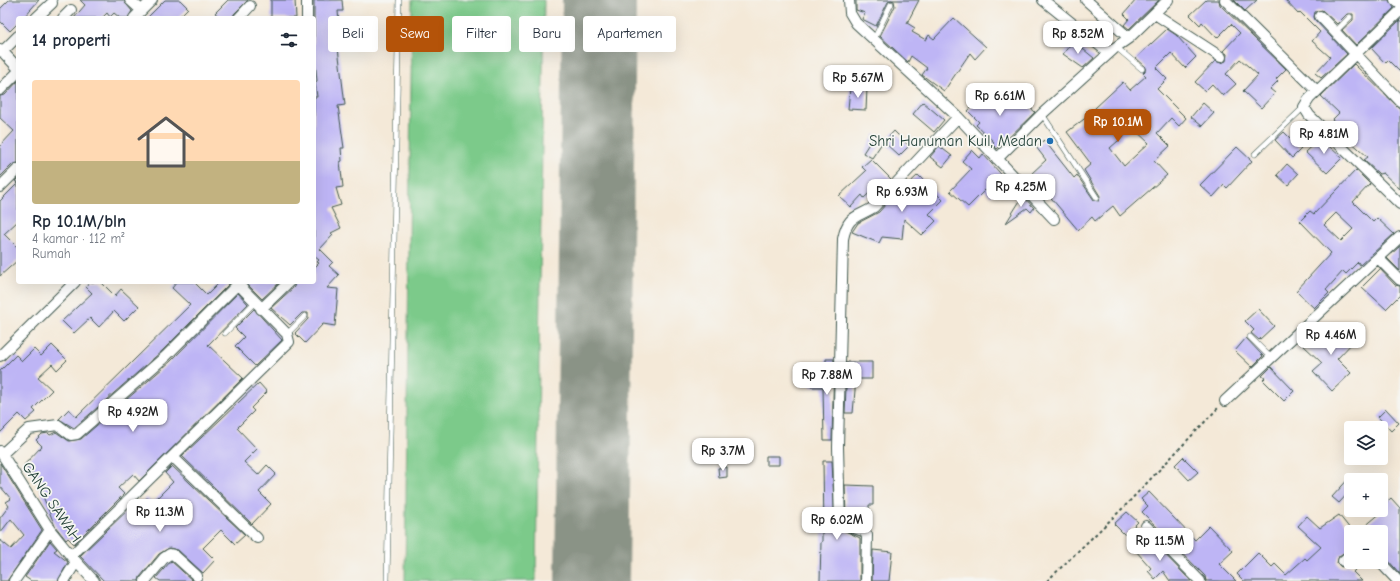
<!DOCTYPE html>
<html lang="id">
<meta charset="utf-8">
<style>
body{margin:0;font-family:"Comic Neue",sans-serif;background:#f6f6f7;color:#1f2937;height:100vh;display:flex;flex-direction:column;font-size:15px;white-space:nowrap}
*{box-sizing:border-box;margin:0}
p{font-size:13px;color:#747a83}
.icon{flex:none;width:22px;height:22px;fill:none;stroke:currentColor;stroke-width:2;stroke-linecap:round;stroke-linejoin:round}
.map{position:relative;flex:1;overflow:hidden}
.sheet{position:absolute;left:16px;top:16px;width:300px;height:268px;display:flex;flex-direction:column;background:#fff;border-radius:4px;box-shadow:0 4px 16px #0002}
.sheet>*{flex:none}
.hud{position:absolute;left:328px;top:16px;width:380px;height:36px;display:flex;gap:8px}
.buttons{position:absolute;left:1344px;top:421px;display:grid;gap:8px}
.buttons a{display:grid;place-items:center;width:44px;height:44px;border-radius:4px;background:#fff;box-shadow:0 4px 16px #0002;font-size:20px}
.price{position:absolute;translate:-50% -34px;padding:0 9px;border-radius:8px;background:#fff;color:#222;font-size:13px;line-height:26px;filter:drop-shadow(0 1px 2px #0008)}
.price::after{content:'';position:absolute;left:50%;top:24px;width:12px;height:9px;margin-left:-6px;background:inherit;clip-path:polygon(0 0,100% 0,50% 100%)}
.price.current{background:#b45309;color:#fff}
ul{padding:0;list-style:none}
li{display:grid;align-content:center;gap:8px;height:212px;padding:0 16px}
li+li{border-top:1px solid #e0e1e3}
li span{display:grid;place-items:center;height:124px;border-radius:4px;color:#555}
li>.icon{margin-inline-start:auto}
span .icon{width:72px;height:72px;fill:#fffc;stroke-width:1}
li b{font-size:17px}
h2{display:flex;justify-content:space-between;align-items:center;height:48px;padding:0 16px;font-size:17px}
.chip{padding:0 14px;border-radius:4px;background:#fff;box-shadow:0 4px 16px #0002;font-size:14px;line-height:36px}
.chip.current{background:#b45309;color:#fff}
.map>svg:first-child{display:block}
.green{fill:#7cca8a;stroke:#4e845f}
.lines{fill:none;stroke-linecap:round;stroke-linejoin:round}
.runway{stroke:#8a9386;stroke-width:74}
.building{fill:#beb5f5;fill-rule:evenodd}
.lane-casing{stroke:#3f574d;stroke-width:6}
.street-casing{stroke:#3f574d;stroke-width:12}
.path{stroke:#3f574d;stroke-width:2;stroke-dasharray:3 3;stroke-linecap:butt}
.lane{stroke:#fff;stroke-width:5}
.street{stroke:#fff;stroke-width:10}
.poi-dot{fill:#1f6fb2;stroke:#f6f6f2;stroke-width:1.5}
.labels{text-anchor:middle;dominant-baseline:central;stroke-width:3.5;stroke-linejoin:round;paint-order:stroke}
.poi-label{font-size:15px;fill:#1f3d34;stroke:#f6f6f2;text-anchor:end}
.street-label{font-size:15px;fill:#1f3d34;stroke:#f6f6f2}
</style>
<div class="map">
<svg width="1400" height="581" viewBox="0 0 1400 581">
<rect width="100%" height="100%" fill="#f6f6f2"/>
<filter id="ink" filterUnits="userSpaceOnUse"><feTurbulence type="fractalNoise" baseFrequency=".025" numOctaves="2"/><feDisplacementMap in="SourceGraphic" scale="8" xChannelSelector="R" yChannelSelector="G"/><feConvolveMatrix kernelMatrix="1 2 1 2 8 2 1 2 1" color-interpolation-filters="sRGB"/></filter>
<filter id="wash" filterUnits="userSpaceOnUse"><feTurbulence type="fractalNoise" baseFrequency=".012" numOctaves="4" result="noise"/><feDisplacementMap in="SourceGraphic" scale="16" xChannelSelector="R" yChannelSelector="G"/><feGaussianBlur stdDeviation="0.9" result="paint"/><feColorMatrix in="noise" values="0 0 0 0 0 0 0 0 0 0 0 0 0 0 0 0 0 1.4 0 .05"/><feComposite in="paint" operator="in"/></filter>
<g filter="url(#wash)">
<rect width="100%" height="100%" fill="#f4e9d8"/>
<path class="green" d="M412 0H544L536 581H405Z"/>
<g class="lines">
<path class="runway" d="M592 581 599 0"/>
</g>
<g id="blocks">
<path class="building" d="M9 0H39L23 18H18V23L10 31 0 21V9Z
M80 0H123L132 11 128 18H120L114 13 110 17 107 13 102 18H74L85 5Z
M165 0H180L188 8 178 18H147Z
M228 0H248L234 14 233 18H221L215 13Z
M271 0H295L296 18H271Z
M314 0H342L343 11H338L341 47 338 48 345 105 338 106 344 148H341L342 161 340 162 343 187 336 188 341 205 331 208 341 228 331 233 333 235 320 249 333 262 329 266 339 275 327 288 338 289 335 326 323 324 305 343 295 333 308 319V313H302L290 325 271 308 294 287 295 282H314V268L319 263 317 262 319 260 314 256V97H317L315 82 317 81 314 50Z
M856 0H919L907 23 915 28 912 32 926 40 929 35 934 39 954 18 986 47 975 59 970 53 944 91 922 75 927 68 911 56 908 62 880 36 895 6 894 1 891 0 888 2 876 26 862 19 865 13 856 10Z
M1136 0H1159L1129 29 1124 25 1129 19 1124 14Z
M1206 0H1219L1220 5 1286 69 1276 79 1278 81 1270 89 1275 93 1261 108 1243 91 1258 75 1240 59 1226 74 1236 84 1223 96 1212 84 1205 91 1195 82 1215 61 1221 63 1226 61 1227 54 1223 51 1240 33 1231 24 1217 38 1202 22 1200 25 1190 15Z
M1234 0H1257L1245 11Z
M1285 0H1389L1394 8 1356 45 1342 30 1353 20V14H1347L1337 24 1322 10 1315 12 1314 17 1315 20 1347 54 1321 78 1315 73 1330 57 1312 41 1320 32 1300 12 1298 14Z
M1400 20V72L1388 60 1385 63 1371 48Z
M1167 29 1176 35 1196 57 1185 68 1171 53 1156 68 1167 79 1157 89 1186 118 1179 126 1171 118 1157 133 1170 146 1154 161 1167 175 1120 216 1113 206 1095 221 1092 217 1078 230 1031 174 1046 160 1036 147 1044 140 1074 178 1077 175 1094 200 1099 201 1100 196 1084 170 1091 164 1067 132 1096 110 1095 108 1123 82 1130 90 1146 76 1143 73 1145 71 1146 67 1136 58ZM1133 128 1149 143 1124 166 1110 148Z
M1073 41 1094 58 1083 68 1063 54Z
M1354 64 1400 109V189L1383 173 1379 174 1364 160 1368 157 1349 140 1350 139 1332 120 1339 113 1321 96Z
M18 81V163L13 164 0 177V146L14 131 0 118V96L5 95Z
M850 88H867L866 110 848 109Z
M987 91 1003 107 1015 94 1035 112 997 149 992 144 994 142 976 125 979 122 968 111Z
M923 102 944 120 934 132 913 114Z
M1203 103 1214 113 1202 126 1191 117Z
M894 131 909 146 899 156 884 142Z
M1284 132 1301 149 1292 158 1275 140Z
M875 134 884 140 872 158 863 153Z
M1320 138 1342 158 1327 173 1305 152Z
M939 146 952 156 943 167 930 157Z
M1237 147 1252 161 1227 188 1224 185 1213 197 1200 185Z
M972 150 980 158 983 154 1007 181 991 196 985 190 968 207 950 191 971 169 962 161Z
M871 159 891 179 883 188 879 184 864 198 862 195 851 207 839 196 866 171 862 167Z
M1287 164 1298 174 1288 185 1277 175Z
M1356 170 1370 184 1353 202 1373 222 1377 218 1394 234 1360 265 1358 262 1346 274 1343 271 1326 290 1329 293 1314 308 1296 291 1331 253 1300 221 1310 211 1314 214ZM1336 213 1353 229 1341 241 1324 225Z
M918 175 943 200 929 214 936 221 922 235 904 219 902 239 882 237 879 243 852 232 858 223 879 212 900 188 902 190Z
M18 178V221L4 234 18 248V260L0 276V201L18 183 15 181Z
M1023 196 1034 208 1031 212 1027 208 1006 223Z
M1400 246V271L1387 258Z
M1380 269 1395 285 1400 286V295L1386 309 1362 287Z
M90 282H101L115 296 121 289 139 306 124 321 114 311 99 327 90 318 74 333 62 321 92 293 86 287Z
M177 282H194L207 295 220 282 230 283 162 351 74 428 59 419 69 409 76 417 190 305 172 288Z
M245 282H280L262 299Z
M238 293 248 304 208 345 243 378 139 481 133 474 118 488 124 494 74 544 68 538 66 540 55 526 40 489 45 487 24 465 42 446 36 440 42 434 48 433 50 435 56 432 69 441 81 439 171 361Z
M254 309 282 340 255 366 235 346 244 337 235 328Z
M1258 309 1274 326 1259 340 1251 333 1254 330 1245 321Z
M1338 324 1355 340 1337 359 1351 373 1332 391 1313 371 1322 363 1303 345 1313 334 1321 342Z
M1246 338 1263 356 1252 367 1235 351Z
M52 345 67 360 57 370 52 364 38 377 52 390 33 409 36 412 26 421 19 414 0 433V371L16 355 22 361 34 349 41 356Z
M826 359H834L832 440H824L823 387H811V375H826Z
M847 362H872V379H856L853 413H845Z
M1271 367 1294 391 1284 401 1263 380 1265 378 1262 376Z
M259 383 267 392 251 408 254 411 237 428 257 449 244 462 258 475 267 465 276 474 259 492 271 504 252 524 182 456Z
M1386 409 1399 423 1391 431 1378 417Z
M766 456H779V465H766Z
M1183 457 1198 472 1189 480 1175 465Z
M823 461H832L835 526 860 538V581H820L821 542H822V529H824Z
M0 463 42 530 7 581H0V540L11 549 24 535 11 519 0 533V518L9 506 6 502 11 499 0 486Z
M172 466 245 535 235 544 221 530 203 548 215 560 203 573 178 550 169 548 159 554 140 577 139 581H104L80 556 134 504 137 507 147 498 152 503 173 482 165 473Z
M727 467V477L719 478 718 468Z
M1351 476V490L1339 503 1332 497Z
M845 485 873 486V505H869V524H863L846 518Z
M1149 492 1195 540 1209 526 1233 551 1219 564 1236 581H1206L1205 576 1142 512 1148 506 1141 499Z
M1391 498 1400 508V574L1381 552V532H1358L1382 512 1379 510 1381 507Z
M1127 512 1138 522 1125 535 1114 524Z
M1339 515 1351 530V548L1339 556 1337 563 1341 567 1349 565 1355 570 1353 572 1362 581H1244L1237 574 1258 553 1272 567 1275 564 1286 575 1305 558 1307 560 1321 547 1298 526 1307 516 1320 528Z
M1149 538 1191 581H1170L1163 571 1155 579 1148 571 1151 568 1135 550Z
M50 541 57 549 54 551 68 562 58 581H31L25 577Z
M873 550 892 552 889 581H872Z
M171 561 193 581H160L156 578Z"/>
</g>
</g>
<g filter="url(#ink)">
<use href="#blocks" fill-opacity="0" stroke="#3f574d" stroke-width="1"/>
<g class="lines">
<defs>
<path id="lane" d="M1335 32 1350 17
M874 39 891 4
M1116 47 1142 69
M1042 114 1097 198
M1255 154 1304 107
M225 333 255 302
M287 334 305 316
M1250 337 1271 358
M387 581 399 0"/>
<path id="street" d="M130 0 141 10
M307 0V18
M849 0 850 13 856 23 958 117 1054 219
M1043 0 1109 53
M1086 0 1129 38
M1225 0 1317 91
M1395 0 1400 4
M1400 11 1309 99 1304 107 1309 115 1400 204
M1155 14 1221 57
M1320 16 1400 101
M36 18 52 3
M63 18 71 10
M134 18 152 0
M239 18 250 6
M0 49 18 68
M2 52 18 36
M0 90 18 72
M997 159 1042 114 1116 47 1129 38 1168 0
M0 187 18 169
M1378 258 1400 280
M261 309 289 282
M0 356 75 282
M1225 401 1400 237
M0 451 50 530 71 556 289 342 287 334 236 282
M2 454 29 429 58 425 71 435 77 434 166 356 238 284
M173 457 257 538
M1146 526 1200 581
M71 556 94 581
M1343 561 1351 554
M1380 562 1398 581
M14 581 50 530
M64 581 76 562
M145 581 164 558 170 554 174 555 197 576
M866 581 867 535 863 531 840 523 838 447 843 239C848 214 857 218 874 207L958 117"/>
</defs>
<use href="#lane" class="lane-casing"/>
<use href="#street" class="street-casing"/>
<path class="path" d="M1047 581 1124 507 1218 408"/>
<use href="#lane" class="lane"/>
<use href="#street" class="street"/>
</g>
</g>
<circle class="poi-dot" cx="1050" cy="141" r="4"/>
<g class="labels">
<g class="poi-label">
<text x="1042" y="141">Shri Hanuman Kuil, Medan</text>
</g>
<g class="street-label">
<text transform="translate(52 502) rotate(56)">GANG SAWAH</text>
</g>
</g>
</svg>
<div class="buttons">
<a><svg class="icon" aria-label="layers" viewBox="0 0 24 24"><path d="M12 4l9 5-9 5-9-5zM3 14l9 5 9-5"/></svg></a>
<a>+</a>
<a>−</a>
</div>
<b class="price" style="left:1078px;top:55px">Rp 8.52M</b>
<b class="price" style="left:858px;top:99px">Rp 5.67M</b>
<b class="price" style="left:1000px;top:117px">Rp 6.61M</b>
<b class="price current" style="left:1118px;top:143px">Rp 10.1M</b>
<b class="price" style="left:1324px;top:155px">Rp 4.81M</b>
<b class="price" style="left:1021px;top:208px">Rp 4.25M</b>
<b class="price" style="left:902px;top:213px">Rp 6.93M</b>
<b class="price" style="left:1331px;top:356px">Rp 4.46M</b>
<b class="price" style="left:827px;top:396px">Rp 7.88M</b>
<b class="price" style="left:133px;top:433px">Rp 4.92M</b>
<b class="price" style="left:723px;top:472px">Rp 3.7M</b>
<b class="price" style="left:160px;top:533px">Rp 11.3M</b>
<b class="price" style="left:837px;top:541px">Rp 6.02M</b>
<b class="price" style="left:1160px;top:562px">Rp 11.5M</b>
<div class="hud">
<a class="chip">Beli</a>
<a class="chip current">Sewa</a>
<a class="chip">Filter</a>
<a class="chip">Baru</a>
<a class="chip">Apartemen</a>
</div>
<section class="sheet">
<h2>14 properti<svg class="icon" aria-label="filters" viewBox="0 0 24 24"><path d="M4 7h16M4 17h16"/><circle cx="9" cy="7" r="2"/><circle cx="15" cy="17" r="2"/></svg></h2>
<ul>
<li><span style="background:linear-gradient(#ffd9b3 65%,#c2b280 0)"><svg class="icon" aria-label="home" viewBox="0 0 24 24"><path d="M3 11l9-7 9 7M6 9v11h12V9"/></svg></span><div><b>Rp 10.1M/bln</b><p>4 kamar · 112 m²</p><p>Rumah</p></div></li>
</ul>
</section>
</div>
